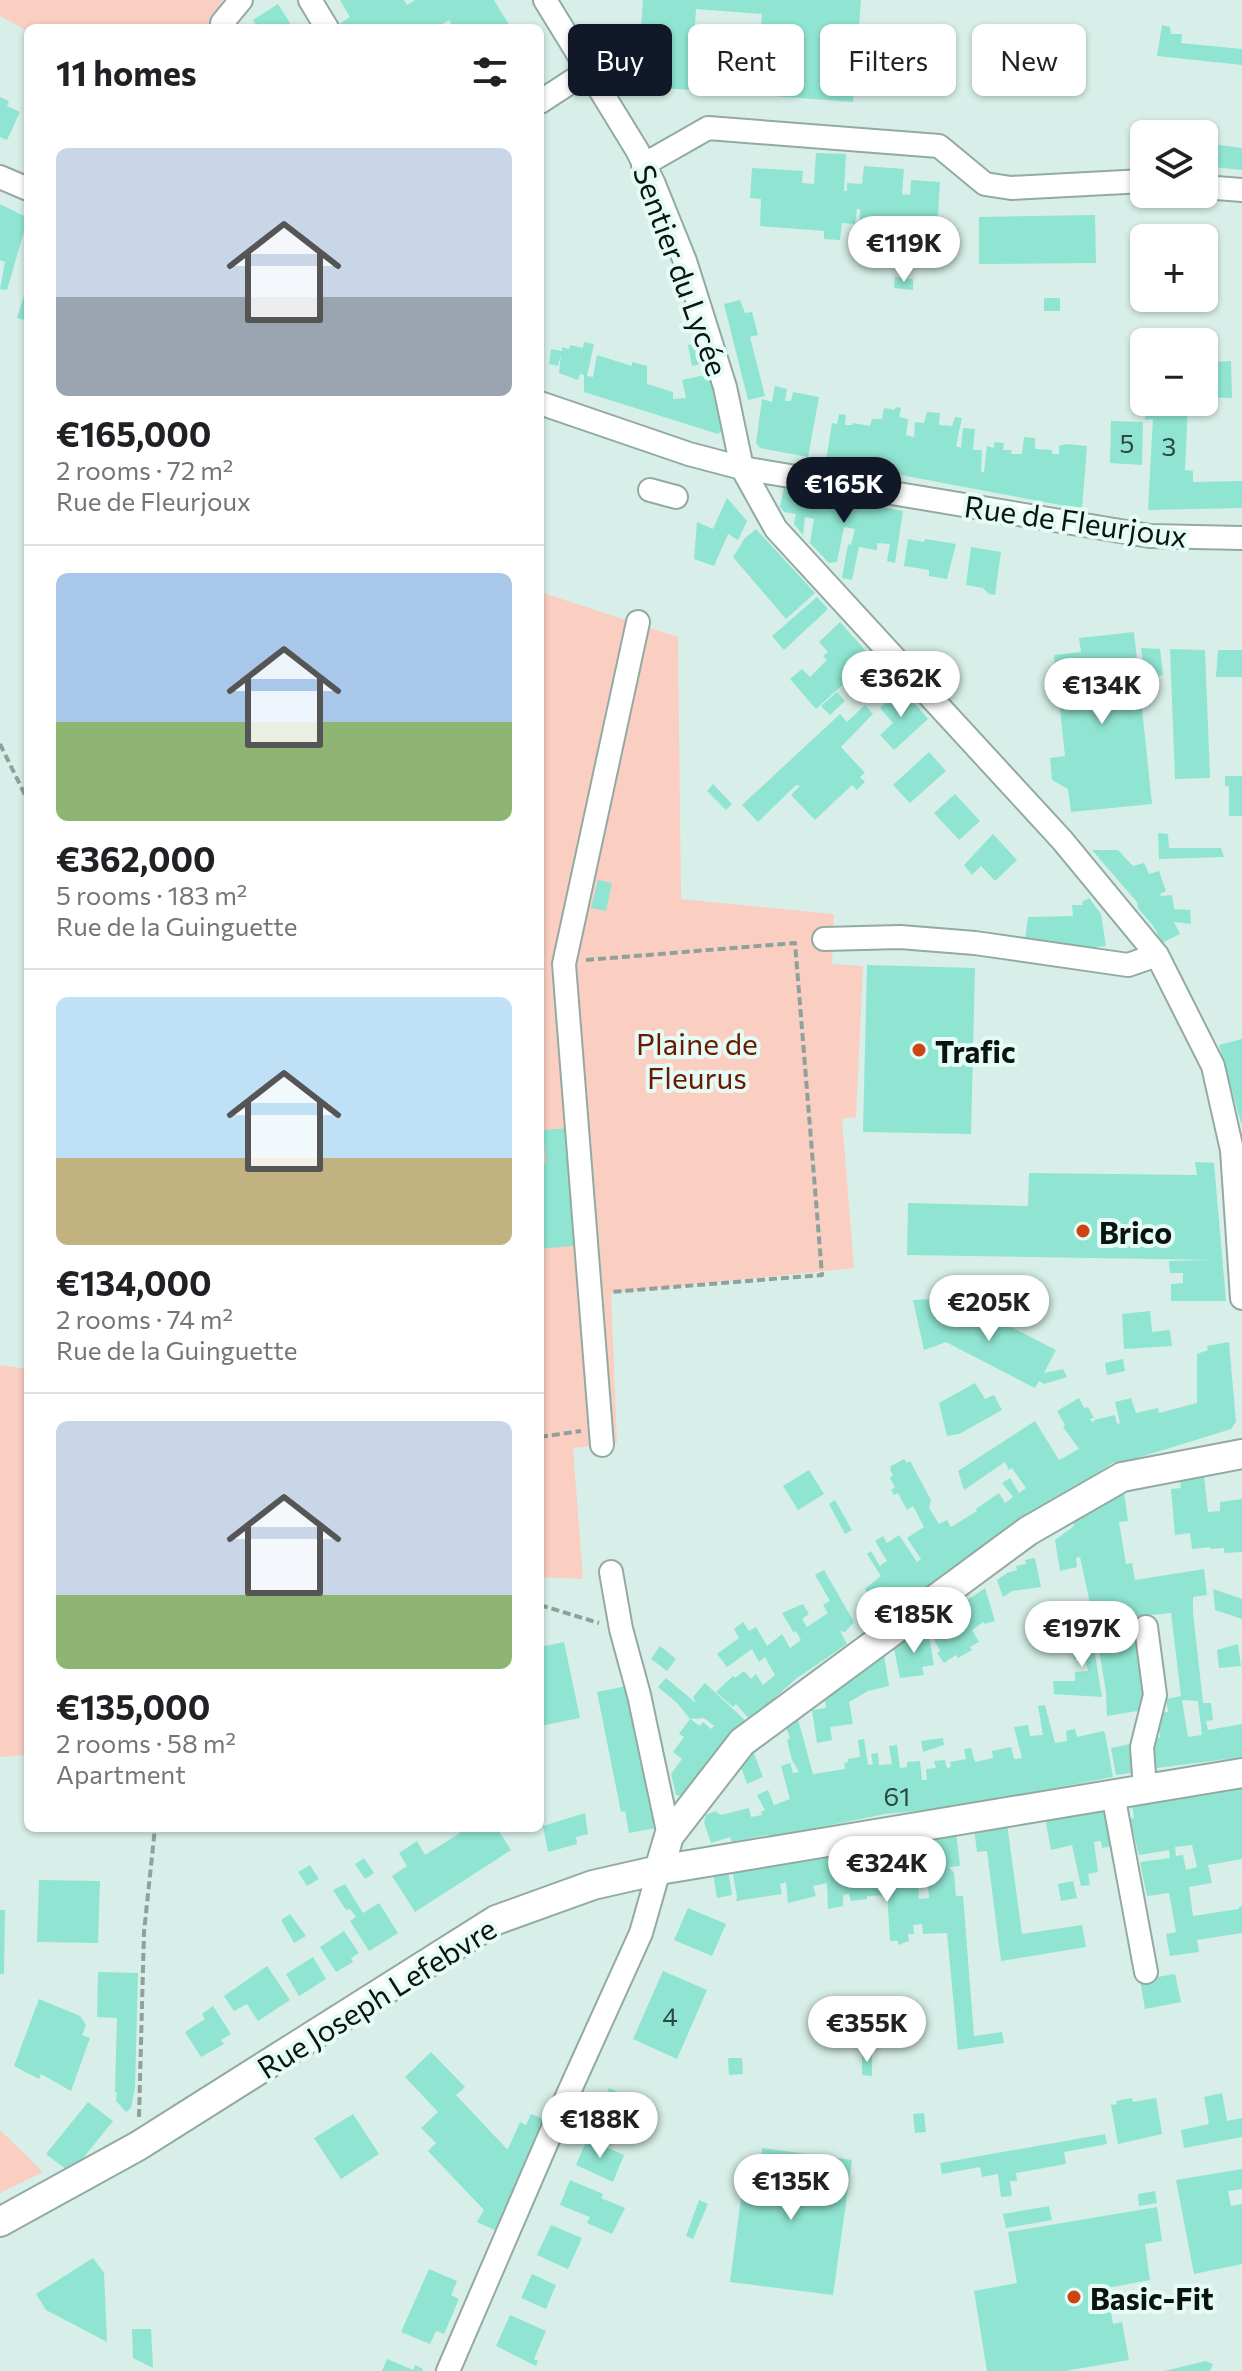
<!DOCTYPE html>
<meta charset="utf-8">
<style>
body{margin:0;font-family:Commissioner,sans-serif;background:#f2f2f2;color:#202124;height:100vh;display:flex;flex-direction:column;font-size:30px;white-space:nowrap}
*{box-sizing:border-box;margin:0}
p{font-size:26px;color:#757577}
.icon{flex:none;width:44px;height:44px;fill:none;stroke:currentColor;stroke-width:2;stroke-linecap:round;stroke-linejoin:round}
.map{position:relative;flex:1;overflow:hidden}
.sheet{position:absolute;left:24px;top:24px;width:520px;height:1808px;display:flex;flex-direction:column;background:#fff;border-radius:12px;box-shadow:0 2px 6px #0004}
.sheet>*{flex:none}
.banner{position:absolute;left:568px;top:24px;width:554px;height:72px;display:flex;gap:16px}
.buttons{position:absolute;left:1130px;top:120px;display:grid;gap:16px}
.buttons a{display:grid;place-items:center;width:88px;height:88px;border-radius:12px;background:#fff;box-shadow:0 2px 6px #0004;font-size:40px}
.price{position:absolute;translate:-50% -68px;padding:0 18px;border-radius:28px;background:#fff;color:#222;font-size:26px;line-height:52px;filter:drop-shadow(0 2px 4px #0008)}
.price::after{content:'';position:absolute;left:50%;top:48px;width:24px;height:18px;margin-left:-12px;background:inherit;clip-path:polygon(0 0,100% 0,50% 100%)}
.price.on{background:#111827;color:#fff}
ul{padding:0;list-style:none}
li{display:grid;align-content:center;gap:16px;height:424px;padding:0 32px}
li+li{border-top:2px solid #e0e0e0}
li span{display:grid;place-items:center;height:248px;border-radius:12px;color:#555}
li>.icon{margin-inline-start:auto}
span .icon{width:144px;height:144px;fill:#fffc;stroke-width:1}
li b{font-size:34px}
h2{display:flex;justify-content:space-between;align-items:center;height:96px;padding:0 32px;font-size:34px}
.pill{padding:0 28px;border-radius:12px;background:#fff;box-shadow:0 2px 6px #0004;font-size:28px;line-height:72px}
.pill.on{background:#111827;color:#fff}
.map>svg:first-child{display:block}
.green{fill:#facfc2}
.building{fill:#8fe5d1;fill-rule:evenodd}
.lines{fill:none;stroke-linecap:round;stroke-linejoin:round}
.minor-casing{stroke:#93aaa3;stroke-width:26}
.major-casing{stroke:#93aaa3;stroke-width:32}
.path{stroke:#8fa19c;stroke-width:4;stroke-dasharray:8 4;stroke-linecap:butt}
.minor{stroke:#fff;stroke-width:22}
.major{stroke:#fff;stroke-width:28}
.poi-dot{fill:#cc4412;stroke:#e4fcf5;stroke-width:3}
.labels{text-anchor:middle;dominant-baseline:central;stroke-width:8;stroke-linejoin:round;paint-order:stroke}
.number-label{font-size:26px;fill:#2d4842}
.street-label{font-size:30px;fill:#0c1412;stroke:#e4fcf5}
.park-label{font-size:30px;fill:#6a1a00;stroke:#e4fcf5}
.poi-label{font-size:30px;font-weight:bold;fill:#0c1412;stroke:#e4fcf5;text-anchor:start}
</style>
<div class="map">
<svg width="1242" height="2371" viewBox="0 0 1242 2371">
<rect width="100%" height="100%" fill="#d7efe8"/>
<path class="green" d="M0 0H223L213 15 215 28H28V31L0 16Z
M540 592 678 637 681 899 834 914 832 964 863 966 856 1117 842 1119 854 1268 611 1293 617 1443 573 1448 583 1579 540 1577Z
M0 1365 28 1369V1755L0 1757Z
M0 2130 43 2172 0 2193Z"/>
<path class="building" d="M340 0H404L407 5 415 0H494L511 28H454L449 20 436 28H333L350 17Z
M643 0H861L853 102 637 86ZM696 9 762 14 758 62 693 57Z
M278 4 293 28H258L253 20Z
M1162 25 1170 27 1171 34H1182L1181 43 1242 49V65L1157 56Z
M0 97 9 101 7 106 20 112 7 140 0 137Z
M1204 143 1242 148V170L1204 166Z
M816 153 846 154 844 191H847V183L862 184 864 166 904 169 902 194 910 195 911 180 940 182 937 231 860 225V209H857L855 224 842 223 840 240 824 239V231L760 226 761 199 750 198 752 168 803 171 802 183 814 184Z
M0 204 28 218 7 290 0 289 5 262 0 260Z
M1095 215 1096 263 979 264V217Z
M895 277 913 279V290L894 288Z
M28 283V321L17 318Z
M1044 298H1060V311H1044Z
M740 300 745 313 752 312 758 335 750 337 765 396 748 400 724 304Z
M584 342 594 344 587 376 593 377 597 355 632 366V362L647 366V384L673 392V399L686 398 682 380 709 374 722 431 718 434 584 392V375L580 374 578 380 559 373 561 355 558 366 549 364 551 349 562 351V347L569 349 570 345 583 348Z
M702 342 706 363 692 366 688 345Z
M1231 361 1232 398 1204 397V362Z
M775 386 787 389 785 401H791L793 392 819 397 808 457 760 448 756 443 762 399 772 402Z
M1147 402H1188L1185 470 1193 471V482L1242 481V508L1148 510 1153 419 1145 420Z
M896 407 901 408 899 417 908 419 906 435 914 437 915 422 924 423 927 412 940 413 939 425 952 426 955 417 962 418 956 446 961 448 963 428 975 429 973 450H982L981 472H984L987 446 994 448V442L1004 443 1003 450H1012L1011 454H1022L1024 437 1035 438V449L1052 450V454H1059V446L1066 444 1087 446 1082 509 826 461 832 423 837 424 839 414 846 415 845 425H852L853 423 870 426 872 419H882L884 408 894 410Z
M1111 421 1143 422 1142 465 1110 463Z
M784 488 903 511 895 563 887 561 890 544 877 543V550L859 547 852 580 842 578 848 544 851 545 855 529 844 527 837 562 829 563 810 543 814 519 805 517 803 535 794 524 796 514 784 512 780 507Z
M727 498 747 521 738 540 728 534 714 566 694 559 697 522 713 529Z
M756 529 815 593 786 619 733 557 745 538Z
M908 539 924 542 925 539 956 544 947 579 929 576V570L904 566Z
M971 547 1001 552 995 595 989 594 983 588 966 585Z
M817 597 828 609 784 650 772 636Z
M840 622 872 658 816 709 790 679 802 669 810 677 827 660 823 656 828 652 819 642Z
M1134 632 1152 804 1071 812 1068 789 1052 780 1050 758 1065 756 1054 655 1081 652 1079 638Z
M1141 648 1160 649 1163 675 1145 678Z
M1170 649 1205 650 1210 778 1175 779Z
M1218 650H1242V677H1216Z
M901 688 928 719 894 750 880 735 893 723 880 708Z
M837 692 845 701 830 715 821 706Z
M865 705 873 714 841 747 865 773 860 777 865 782 857 790 852 785 815 820 791 795 800 786 796 785 758 822 742 805 840 714 847 722Z
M929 752 946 771 910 803 893 785Z
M1225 776H1242V816H1229V786H1225Z
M713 784 732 804 726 810 707 791Z
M955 794 980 821 959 840 934 813Z
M1158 833 1168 834 1169 848H1221L1224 857 1159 859Z
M993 834 1017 860 995 881 981 866 972 875 964 865Z
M1092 850H1118L1133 866 1144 863 1149 874 1159 871 1166 891 1160 894 1161 896 1172 895 1174 909 1190 910 1191 924 1174 922 1180 934 1162 943 1154 927 1138 908 1137 902Z
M598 880 612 883 606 911 591 908Z
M1089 898 1101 914 1106 946 1077 950 1025 940 1028 917 1073 916 1072 905H1083L1082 902Z
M867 965 975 968 971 1134 863 1132Z
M1242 1039V1123H1241L1219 1045Z
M569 1128 581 1245 540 1249V1164L546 1163 543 1130Z
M1195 1162 1214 1163 1226 1301H1171V1284L1183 1283V1273H1170L1169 1261 1214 1260 907 1255 908 1203 1028 1206 1029 1173 1197 1175Z
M936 1299 935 1316 954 1326 966 1304 1056 1350 1044 1373 1063 1369 1067 1377 1044 1384 1039 1381 1035 1388 946 1342 924 1350 913 1300Z
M1150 1311 1152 1332 1170 1330 1172 1346 1124 1349 1122 1314Z
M1229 1342 1236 1422 1231 1429 1115 1465 1114 1462 885 1617 865 1589 881 1576 867 1554 871 1551 880 1566 887 1561 875 1541 883 1536 887 1543 899 1535 917 1562 921 1559 907 1538 924 1527 913 1506 907 1510 898 1493 894 1495 891 1490 895 1487 890 1478 893 1475 890 1470 891 1466 904 1459 907 1463 910 1461 931 1500 929 1508 933 1514 939 1524 947 1520 951 1527 977 1511 976 1509 999 1493 1005 1503 1013 1497 1002 1483 1010 1478 1019 1493 1026 1488 1012 1468 1009 1470 1005 1462 964 1490 958 1471 1035 1421 1059 1460 1079 1449 1063 1427 1065 1425 1057 1411 1079 1398 1084 1408 1088 1407 1094 1418 1090 1419 1093 1423 1094 1420 1115 1415 1117 1424 1120 1423 1115 1402 1131 1398 1136 1413 1158 1408 1159 1413 1197 1403V1354L1208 1350 1207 1346Z
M1123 1359 1125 1371 1107 1375 1105 1363Z
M975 1383 985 1399 994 1395 1002 1410 959 1434 947 1436 939 1403Z
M809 1470 824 1494 798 1510 783 1486Z
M1204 1476 1208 1512 1220 1511V1502L1242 1499V1552L1224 1553V1548L1210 1549V1547L1192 1549 1190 1533 1175 1535 1171 1489 1181 1488 1180 1479Z
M1124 1491 1128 1521 1119 1522 1126 1564 1132 1563 1135 1580 1204 1569 1207 1595 1193 1597V1612L1203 1703H1211L1213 1720 1206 1721 1208 1730 1242 1724V1757L1150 1769 1154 1740 1160 1737 1157 1713 1168 1712 1166 1699 1181 1696 1171 1613 1134 1617 1149 1709 1107 1716 1106 1692 1096 1631 1080 1557 1076 1558 1077 1567 1060 1571 1055 1540 1074 1526 1073 1522 1115 1493ZM1182 1700 1198 1701 1202 1735 1188 1737Z
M835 1500 852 1530 845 1534 829 1504Z
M1035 1558 1041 1587 1012 1591 1003 1597 997 1580 1007 1573 1017 1570 1016 1566 1026 1564 1025 1560Z
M824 1570 854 1622 845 1632 840 1631 847 1644 797 1678 750 1720 736 1704 733 1707 716 1692 733 1676 735 1678 744 1671 751 1679 756 1674 763 1685 775 1675 765 1657 759 1662 752 1649 727 1667 717 1654 739 1638 734 1629 743 1622 749 1631 756 1627 767 1646 782 1634 790 1648 801 1640 796 1631 794 1633 782 1613 803 1604 809 1614 802 1619 807 1627 828 1613 823 1605 830 1601 815 1575Z
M985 1588 995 1621 985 1624 983 1622 975 1628 972 1630 979 1642 970 1647 972 1650 958 1658 956 1655 944 1663 937 1653 940 1651 928 1627Z
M1213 1589 1242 1599V1619L1215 1610Z
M927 1626 934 1665 922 1667 924 1675 900 1678 894 1649Z
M1091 1630 1102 1697 1054 1694 1053 1681H1075V1672L1088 1671 1085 1657 1074 1659 1069 1634Z
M564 1642 580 1718 540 1726V1647Z
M1238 1644 1241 1666 1219 1668 1217 1650Z
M660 1646 676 1659 667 1671 651 1659Z
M884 1656 889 1686 868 1691 849 1702 853 1724 830 1727 832 1740 817 1743 812 1710 826 1708 823 1689 846 1681Z
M666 1678 696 1703 693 1697 705 1683 749 1724 687 1797 676 1795 671 1774 682 1759 673 1752 684 1737 679 1734 690 1719 700 1726 703 1722 711 1729 714 1726 704 1718 690 1719 677 1703 658 1687Z
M627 1686 656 1828 629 1833 625 1811 621 1812 597 1692Z
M1045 1705 1055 1743 1067 1741 1066 1731 1075 1729 1077 1737 1103 1731 1105 1733 1113 1777 955 1807 885 1814 767 1838V1835L732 1842 730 1837 711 1843 704 1823 706 1815 715 1811 721 1815 749 1808 751 1817 762 1815 761 1812 765 1810 757 1795 768 1790 774 1805 790 1799 781 1766 790 1763 793 1773 799 1772 792 1760 787 1740 790 1738 784 1722 796 1712 813 1774 845 1769 844 1763 848 1762V1759L860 1757 858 1740 864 1739 868 1765 873 1764 871 1754 878 1753 879 1765 892 1764 889 1746 897 1745 900 1768 907 1767V1762L920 1761 922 1780H927L926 1769 936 1768 934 1761 945 1760 947 1768 951 1767 950 1762 966 1759 964 1749 971 1748 975 1762 993 1758 992 1751 1011 1747 1014 1759 1022 1758 1014 1727 1028 1725 1030 1736 1043 1735 1038 1706Z
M943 1738 944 1745 923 1752 921 1741Z
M1130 1744 1138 1772 1116 1775 1111 1748Z
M753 1751 763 1777 747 1784 741 1767Z
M1242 1786V1859L1208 1865 1212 1883 1189 1887 1193 1916 1239 1909V1907L1242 1906V1933L1197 1940 1199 1952 1170 1956 1166 1934 1176 1932 1169 1893 1147 1896 1140 1862 1170 1858 1169 1850 1139 1855 1130 1819 1134 1818 1132 1804ZM1192 1845 1197 1867 1186 1870 1183 1855 1176 1856 1175 1847Z
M1111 1807 1117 1845 1102 1848 1101 1841 1094 1842 1098 1872 1088 1874 1090 1885 1081 1886 1072 1845 1051 1850 1045 1818Z
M585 1813 588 1834 576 1837 577 1844 548 1852 543 1826Z
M1007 1824 1022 1934 1082 1925 1086 1947 1001 1961 987 1851 977 1852 974 1828Z
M457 1828H501L498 1830 511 1850 415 1912 392 1876 407 1866 399 1853 417 1841 425 1855 460 1833Z
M956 1831 960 1866 949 1867 954 1873 956 1896H963L974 2036 1002 2032 1004 2043 958 2050 947 1933 923 1934 922 1924 913 1925 914 1934H908L909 1941 898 1945V1941H890L887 1895 867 1896V1899L851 1901 849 1894 843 1895V1906L828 1909 827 1883 813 1886 816 1896 788 1903 786 1882 780 1884 782 1894 736 1901 737 1897 732 1869 864 1849V1859L917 1857 919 1899 929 1898 924 1835Z
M364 1858 374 1873 365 1879 355 1864Z
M310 1865 319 1879 307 1886 298 1872Z
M728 1870 732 1895 717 1898 713 1873Z
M39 1880 100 1881 98 1943 37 1942Z
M1073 1881 1077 1898 1061 1901 1058 1884Z
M345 1884 363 1913 379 1903 398 1933 369 1951 350 1921 356 1917 350 1909 346 1910 333 1890Z
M688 1908 726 1924 712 1956 674 1940Z
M0 1910H5L4 1974H0Z
M290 1914 306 1936 294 1943 281 1920Z
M344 1931 359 1953 351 1958 353 1962 336 1972 320 1947Z
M313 1957 326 1979 299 1996 286 1974Z
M267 1966 290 2000 258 2021 247 2004 234 2011 224 1996Z
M663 1971 707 1990 677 2059 633 2039Z
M98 1972 138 1973 135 2087 131 2108 126 2112 116 2101 117 2093 115 2092 117 2018 97 2017Z
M1175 1974 1181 2002 1145 2009 1140 1980Z
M39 1999 80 2016 86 2025 82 2035 90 2038 71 2091 41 2074 39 2079 14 2066Z
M213 2006 231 2034 221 2040 224 2044 201 2057 185 2032 205 2019 202 2014Z
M431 2052 465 2087 456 2095 506 2148 508 2149 520 2122 526 2125 531 2114 544 2119 495 2230 477 2222 484 2210 428 2151 436 2143 421 2128 438 2112 405 2077Z
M862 2053H872V2076L862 2075Z
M728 2058H742L743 2074 729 2075Z
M609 2088 657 2109 643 2140 596 2120Z
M1222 2093 1227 2121 1242 2118V2137L1184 2148 1181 2130 1209 2124 1204 2097Z
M1132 2098 1133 2102 1156 2098 1162 2134 1118 2144 1111 2105 1117 2104 1116 2101Z
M88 2102 113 2121 71 2173 46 2154Z
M924 2113 926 2132 915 2133 913 2114Z
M353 2114 379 2154 341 2179 314 2138Z
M1105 2134 1107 2144 1064 2152 1066 2164 1016 2173 1017 2181H1010L1012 2196 1001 2197 998 2174 982 2177 980 2167 942 2174 940 2163Z
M587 2139 624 2155 613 2182 576 2165Z
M762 2148 852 2160 833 2295 730 2282 746 2160 761 2162Z
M1242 2169V2189L1228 2191 1231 2206 1242 2204V2264L1194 2274 1176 2180Z
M570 2180 603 2194 601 2198 625 2208 612 2234 587 2223 590 2217 560 2205Z
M1155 2191 1157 2203 1139 2206 1138 2194Z
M699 2200 708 2204 693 2239 686 2236Z
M1049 2206 1052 2220 1006 2228 1003 2214Z
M1157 2207 1162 2241 1145 2244 1150 2280 1107 2288 1113 2324 1122 2322 1129 2360 1065 2371H987L974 2291 1017 2283 1008 2232Z
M551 2225 582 2238 568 2269 537 2255Z
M93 2258 104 2273 107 2342 46 2310 36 2294Z
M429 2269 457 2281 451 2295 459 2299 444 2334 436 2331 430 2344 401 2332Z
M532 2274 556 2285 546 2309 521 2298Z
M510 2315 546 2331 534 2359 538 2361 536 2366 496 2346Z
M132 2329H151L153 2368 133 2358Z
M387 2359 413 2370 415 2365 423 2369 422 2371H382Z
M1206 2361 1213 2364 1210 2371H1164Z"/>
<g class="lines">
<defs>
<path id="minor" d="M310 0 327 28
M545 0 637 150 653 182 685 261 725 387 742 468 776 529 1062 840 1157 955 1213 1066 1232 1150 1242 1298
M222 28V23L241 0
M540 102 589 70
M643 165 708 128 939 146 985 184 1011 188 1144 181
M0 177 28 189
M1204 187 1242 190
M540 403 689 454 742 468 1150 536 1242 538
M650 490 676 497
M824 939 900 937 975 943 1128 965 1157 955
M602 1445 564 964 638 622
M611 1572 621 1629 639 1695 669 1836
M1145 1789 1142 1747 1155 1695 1146 1627
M1113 1794 1146 1972
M448 2371 559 2114 641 1933 659 1870"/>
<path id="major" d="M659 1870 669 1836 742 1742 1028 1531 1122 1477 1242 1454
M0 2222 138 2146 496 1920 593 1885 659 1870 1242 1773"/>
</defs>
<use href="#minor" class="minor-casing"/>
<use href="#major" class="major-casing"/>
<path class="path" d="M0 744 28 801
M586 960 795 943 822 1275 611 1292
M540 1437 581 1431
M540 1605 599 1623
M139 2117 144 1932 155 1828"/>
<use href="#minor" class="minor"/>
<use href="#major" class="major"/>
</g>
<g class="poi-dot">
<circle cx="919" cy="1050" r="8"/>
<circle cx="1083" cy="1231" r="8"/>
<circle cx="1074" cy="2297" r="8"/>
</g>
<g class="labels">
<g class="number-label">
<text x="1127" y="442">5</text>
<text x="1169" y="445">3</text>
<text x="897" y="1795">61</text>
<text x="670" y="2015">4</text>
</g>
<g class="street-label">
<text transform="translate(682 270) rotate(70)">Sentier du Lycée</text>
<text transform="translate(1076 520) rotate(8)">Rue de Fleurjoux</text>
<text transform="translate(376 1997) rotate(-32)">Rue Joseph Lefebvre</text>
</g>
<g class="park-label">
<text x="697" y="1042">Plaine de<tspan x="697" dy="34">Fleurus</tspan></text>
</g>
<g class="poi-label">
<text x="935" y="1050">Trafic</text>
<text x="1099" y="1231">Brico</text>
<text x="1090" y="2297">Basic-Fit</text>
</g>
</g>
</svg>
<div class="buttons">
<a><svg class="icon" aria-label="layers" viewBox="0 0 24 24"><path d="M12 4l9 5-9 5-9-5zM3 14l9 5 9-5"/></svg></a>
<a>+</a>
<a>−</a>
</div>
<b class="price" style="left:904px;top:284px">€119K</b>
<b class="price on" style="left:844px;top:525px">€165K</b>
<b class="price" style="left:901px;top:719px">€362K</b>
<b class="price" style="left:1102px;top:726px">€134K</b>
<b class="price" style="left:989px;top:1343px">€205K</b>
<b class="price" style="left:914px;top:1655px">€185K</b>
<b class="price" style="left:1082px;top:1669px">€197K</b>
<b class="price" style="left:887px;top:1904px">€324K</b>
<b class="price" style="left:867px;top:2064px">€355K</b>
<b class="price" style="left:600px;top:2160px">€188K</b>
<b class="price" style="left:791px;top:2222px">€135K</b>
<div class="banner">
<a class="pill on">Buy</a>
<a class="pill">Rent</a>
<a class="pill">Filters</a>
<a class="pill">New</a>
</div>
<section class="sheet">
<h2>11 homes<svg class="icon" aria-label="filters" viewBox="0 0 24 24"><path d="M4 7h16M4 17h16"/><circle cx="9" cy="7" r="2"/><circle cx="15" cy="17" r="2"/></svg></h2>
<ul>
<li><span style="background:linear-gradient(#c9d6e8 60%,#9aa5b1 0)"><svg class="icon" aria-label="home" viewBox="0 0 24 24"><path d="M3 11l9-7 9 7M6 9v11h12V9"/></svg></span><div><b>€165,000</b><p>2 rooms · 72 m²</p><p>Rue de Fleurjoux</p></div></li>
<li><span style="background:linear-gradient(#a9c7e8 60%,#8fb573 0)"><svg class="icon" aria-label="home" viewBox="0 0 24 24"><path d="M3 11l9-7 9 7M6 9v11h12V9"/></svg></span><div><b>€362,000</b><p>5 rooms · 183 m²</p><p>Rue de la Guinguette</p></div></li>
<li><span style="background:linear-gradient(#bfe0f5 65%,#c2b280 0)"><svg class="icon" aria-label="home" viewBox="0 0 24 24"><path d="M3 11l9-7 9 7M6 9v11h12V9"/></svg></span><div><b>€134,000</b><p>2 rooms · 74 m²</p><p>Rue de la Guinguette</p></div></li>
<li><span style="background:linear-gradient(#c9d6e8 70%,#8fb573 0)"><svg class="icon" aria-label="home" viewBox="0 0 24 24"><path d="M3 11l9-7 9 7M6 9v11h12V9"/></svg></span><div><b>€135,000</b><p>2 rooms · 58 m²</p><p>Apartment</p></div></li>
</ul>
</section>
</div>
